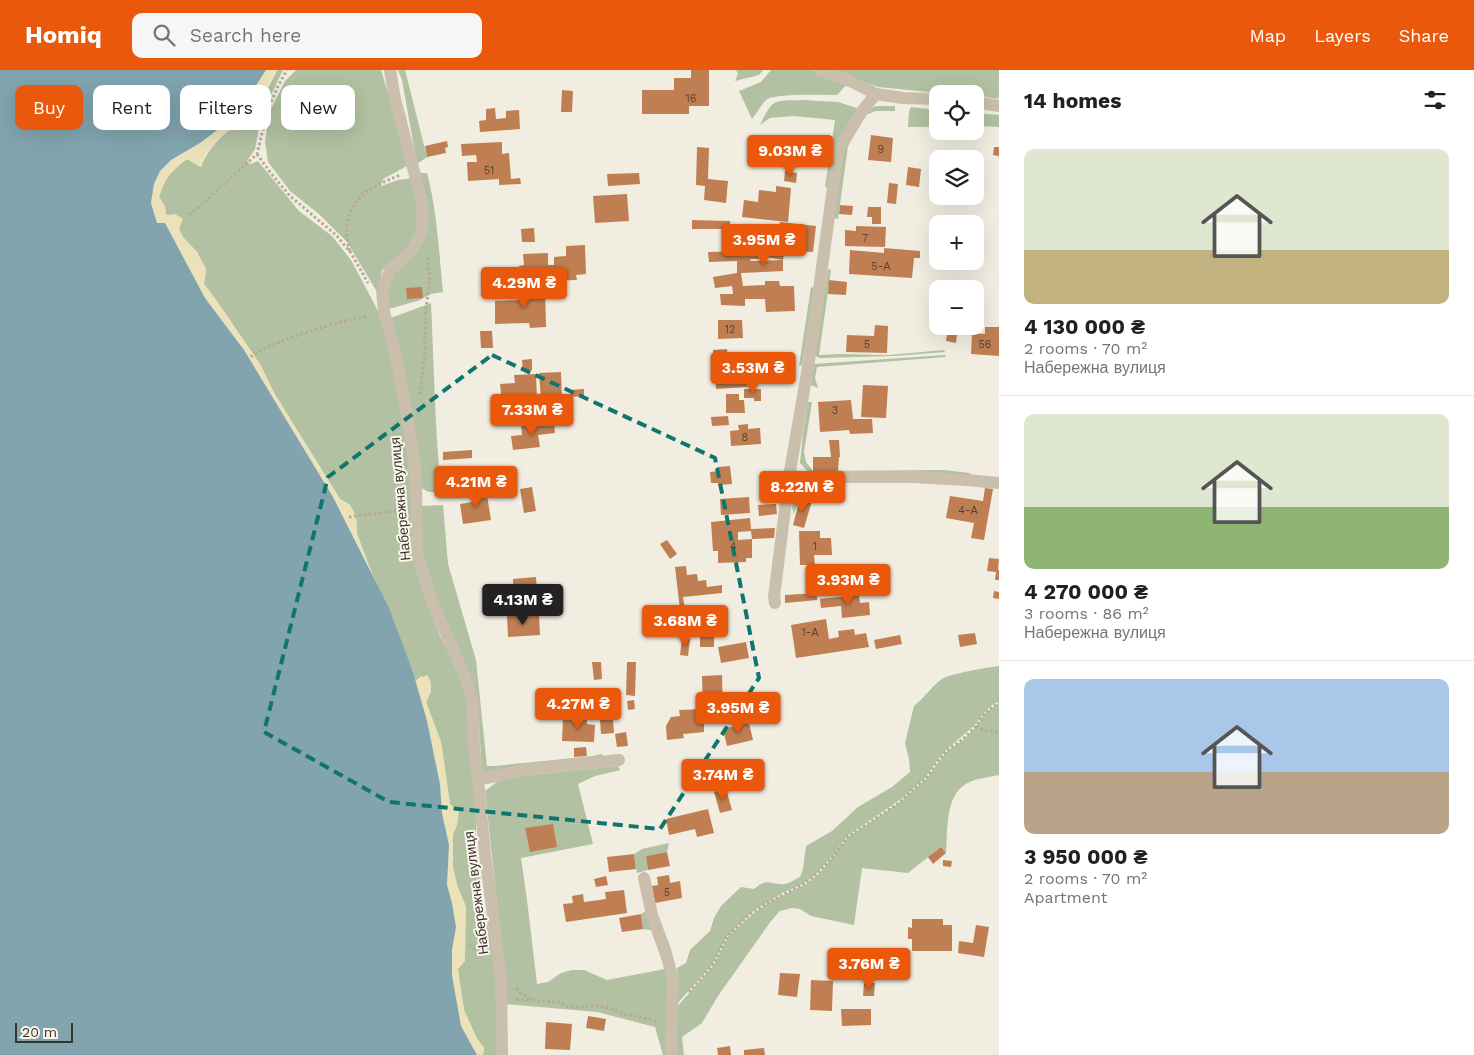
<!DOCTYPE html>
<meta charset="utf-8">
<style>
body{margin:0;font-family:"Work Sans",sans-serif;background:#f6f6f6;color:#202124;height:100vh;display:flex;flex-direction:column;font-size:19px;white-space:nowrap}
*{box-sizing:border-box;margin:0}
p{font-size:16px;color:#757577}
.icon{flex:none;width:28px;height:28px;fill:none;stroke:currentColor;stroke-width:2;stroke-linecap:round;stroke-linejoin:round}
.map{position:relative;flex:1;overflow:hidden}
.sheet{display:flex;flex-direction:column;background:#fff;width:475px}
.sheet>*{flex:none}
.banner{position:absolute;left:15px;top:15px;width:475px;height:45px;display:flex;gap:10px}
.buttons{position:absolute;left:929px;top:15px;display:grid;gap:10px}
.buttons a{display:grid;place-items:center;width:55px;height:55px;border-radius:10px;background:#fff;box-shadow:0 5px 20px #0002;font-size:25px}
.scale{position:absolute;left:15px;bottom:12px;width:58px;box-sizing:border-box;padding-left:5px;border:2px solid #39322b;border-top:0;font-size:14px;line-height:18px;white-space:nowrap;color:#39322b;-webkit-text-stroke:4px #faf6ed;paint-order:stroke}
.price{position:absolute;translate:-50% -42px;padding:0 11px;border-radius:5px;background:#ea580c;color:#fff;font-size:16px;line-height:32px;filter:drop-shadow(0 1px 2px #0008)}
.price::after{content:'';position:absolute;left:50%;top:30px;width:15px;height:11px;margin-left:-8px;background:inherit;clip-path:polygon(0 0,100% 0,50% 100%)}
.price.active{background:#222;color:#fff}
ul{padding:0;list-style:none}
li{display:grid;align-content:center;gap:10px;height:265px;padding:0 25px}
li+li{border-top:1px solid #e0e0e0}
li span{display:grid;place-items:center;height:155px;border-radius:10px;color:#555}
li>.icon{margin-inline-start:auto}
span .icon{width:90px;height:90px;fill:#fffc;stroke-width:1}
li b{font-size:21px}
h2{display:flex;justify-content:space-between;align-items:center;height:60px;padding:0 25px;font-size:21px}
.chip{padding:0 18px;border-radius:10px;background:#fff;box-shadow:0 5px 20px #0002;font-size:18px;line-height:45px}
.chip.active{background:#ea580c;color:#fff}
header{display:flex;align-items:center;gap:30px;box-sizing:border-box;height:70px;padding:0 25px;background:#ea580c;color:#fff}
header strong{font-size:24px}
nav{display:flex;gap:28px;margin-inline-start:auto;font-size:18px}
.search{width:350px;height:45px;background:#f6f6f6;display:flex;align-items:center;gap:12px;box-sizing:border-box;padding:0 18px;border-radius:10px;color:#757577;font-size:19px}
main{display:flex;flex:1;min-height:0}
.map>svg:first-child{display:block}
.green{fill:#b1c1a1}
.sand{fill:#ebe2ba}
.water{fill:#81a4ae}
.building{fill:#bf7f52;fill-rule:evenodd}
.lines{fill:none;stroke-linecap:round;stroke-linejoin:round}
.path{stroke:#b6a997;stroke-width:3;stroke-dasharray:2.5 2.5;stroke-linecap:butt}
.minor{stroke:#cabfad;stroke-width:12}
.marked{fill:none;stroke:#0f766e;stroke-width:4;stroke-dasharray:10 6;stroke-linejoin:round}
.labels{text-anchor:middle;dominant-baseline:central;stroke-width:4;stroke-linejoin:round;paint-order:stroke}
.number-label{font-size:11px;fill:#5a4535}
.street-label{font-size:14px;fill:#39322b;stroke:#faf6ed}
</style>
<header>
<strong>Homiq</strong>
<div class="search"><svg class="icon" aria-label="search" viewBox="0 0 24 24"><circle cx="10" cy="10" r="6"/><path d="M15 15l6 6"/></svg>Search here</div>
<nav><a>Map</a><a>Layers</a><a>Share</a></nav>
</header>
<main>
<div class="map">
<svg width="999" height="985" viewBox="0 0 999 985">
<rect width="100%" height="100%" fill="#f2ede1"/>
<path class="green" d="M277 0H283L262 44 255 79 247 91 250 94 258 91 299 141 332 166 351 190 376 237 385 258 402 334 423 522 440 566 459 603 468 635 476 722V766L484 839 497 893V985H483L484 978 476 967 464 940 459 910 458 899 466 837 457 815 453 798V764L457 755 450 734 441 672 426 632 431 621 422 606 415 611 413 602 371 501 357 464 356 446 350 435 340 429 274 323 260 294 216 230 204 214 206 199 197 182 183 168 179 159 165 145 159 127 165 109 179 95 187 89 201 97C210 73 228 61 247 45 258 36 271 14 277 0Z
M296 0H381L400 62 407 96 383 109 381 116 398 110 412 108 418 131 419 154 411 174 382 200 379 225 347 172 320 145 290 121 268 92 265 71 270 41 285 11Z
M398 0H405L427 87 417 94 402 10Z
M736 0H763L759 5 735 11 738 4Z
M771 0H811L848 13 837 25C825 25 774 23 766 30 761 35 757 43 752 49L739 21 761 12Z
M829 0H999V27L997 29 975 25V24L928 22 878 17Z
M802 30 838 32 857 38 829 118 825 117 835 50 794 46 770 48 760 55C773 28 773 31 802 30Z
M876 36H895V41H876L863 46 848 76 838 149 834 148 844 74 862 43Z
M911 37 937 40V57H908L909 41Z
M975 43 999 45V57L975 56Z
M419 103H427C437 141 439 183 443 222L431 224 420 230 389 239 386 222 396 198 415 183Z
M828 199 831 200 819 285 840 284 889 285 944 280 945 282 895 286 820 288 815 286Z
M811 217 815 219 802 295 799 296Z
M431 233C434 296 435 359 441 422H429L421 418 391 248Z
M945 285 946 287 817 297 815 308 818 318 811 315 814 294Z
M808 332H812L804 382 806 392 813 401 943 400 970 403 971 407 808 402 800 393 803 363Z
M801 411H810L813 415H811L808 429 800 427 794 444C789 431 789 420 801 411Z
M443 435 448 494 476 590 487 696H494L593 686 602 684 604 688 482 703 478 638 436 532 421 478V436Z
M999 596V631L992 635 984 643 974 656 948 678 936 692 925 708 904 727 847 766 836 782 815 805 803 814 782 823 752 842 727 866 712 895 676 935 678 913 677 898 686 893 690 880 710 861 714 848 721 836 741 817 754 819C768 806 772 816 785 814 790 813 796 809 800 807L803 799 806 776 832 761 858 737 892 717 910 702 909 689 905 673 914 636C924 628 932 616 942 609 949 604 989 597 999 596Z
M999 633V705C990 707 980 708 972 711 944 721 948 759 946 783L941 777 908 803 862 798 854 855 811 846 800 839 792 838 780 841 771 851 718 926 702 953 682 967 684 985H676L675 939 713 896 729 865 753 844 769 832 806 814 820 803 848 767 899 733 927 708 946 682 963 670 976 657 985 643Z
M618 696 620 700 595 706 578 714 593 774 521 788 527 830 537 914 548 912 561 903 572 900H584L607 910 665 899 651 860 643 859 641 844 646 841 668 900 670 985H663L655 957 597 942 504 934 505 908 485 721 502 708Z
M669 773 667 782 646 786 648 800 637 803 634 784 642 779Z"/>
<path class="sand" d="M266 0H277L259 30 248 44 220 68 205 85 201 97 187 89C170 102 166 107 159 127L165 136 166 145 175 144 183 149 179 159 184 168 197 182 206 199 204 214 216 230 260 294 274 323 339 429 350 435 356 446 357 464 371 501 333 427 244 280 205 228 165 153H157L151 133 154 114 160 101 171 90 200 73 216 61 247 29Z
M427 605C434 615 431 622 426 633L441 672 450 734 459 741 457 755 453 764V798L457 815 466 837 465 891 458 899 464 940 476 967 484 978 483 985H477L461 956 452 905V880L456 857 452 833 447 815 449 775 442 743 440 714 427 651 415 611Z"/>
<path class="water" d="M0 0H266L247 29 216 61 200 73 171 90 160 101 154 114 151 133 157 153H165L205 228 244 280 333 427 389 538 413 602 427 651 440 714 442 743 449 775 447 815 452 833 456 857 452 880V905L461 956 477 985H0Z"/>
<path class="building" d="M691 0H709V36H689V44H642V20H674V8H691Z
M562 20 573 21 572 42H561Z
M495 38 496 49 506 48V41L519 40 520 59 480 62 479 51 486 50V39Z
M871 65 893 68 891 92 868 90Z
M447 71 448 77 445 78 446 83 427 87 425 76Z
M502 72V84L509 83 511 109 520 108 521 114 499 115V109L468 111 467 92H477L476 85 462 86 461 74Z
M697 77 709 78 708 109 728 111 726 133 704 130 705 116 696 115Z
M994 77H999V86L993 85Z
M908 97 921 99 919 117 906 115Z
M785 101 797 103 796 113 784 111Z
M639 103 640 114 608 116 607 104Z
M889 113 898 114 896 134 887 133Z
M776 116 791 118 788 152 742 147 744 130 758 132 759 120 776 122Z
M627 124 629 151 595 153 593 126Z
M840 135 853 136 852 145 839 144Z
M868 137H881V154H872V147H867Z
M692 150 730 151V159H692Z
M780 152 816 156 813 182 797 181 796 185 784 184 783 190 766 187V184H761V189H750L751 191 783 190V201L741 203 743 216 765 215V211H779L780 216H794L795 241 766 242 765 229H745V236L721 235 720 224H733L732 216 715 218 713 207 737 203V191L709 192 708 182 750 181V175H733V164L766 165V169L778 170Z
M856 156 886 157 885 177 845 176V160L856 161Z
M534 158 535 172H522L521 159Z
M585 175 586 204 576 205 577 210 519 212V196L524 195 523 184 548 183V195H554V187L566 186V176Z
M884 178 920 181V188H914L912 208 849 204 850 180 884 183Z
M829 210 847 212 846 225 828 224Z
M422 217 423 228 407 229 406 218Z
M545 217 546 257 530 258 529 253 495 254V231L522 230V218Z
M718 250H742L743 268 718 269Z
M875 255 888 256 887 283 846 282 847 265 874 266Z
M948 256H958L956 273 946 271Z
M985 257H999V286L971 284 972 263 985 264Z
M480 261H492L493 278H481Z
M727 279 728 291 714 292 713 280Z
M532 289V300L523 301 522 290Z
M740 298 741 304 746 303 747 317 716 319 715 299Z
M561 302 562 329 541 330 539 303Z
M536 304 537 330 502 332 500 314 515 313 514 305Z
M863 315 888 316 886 348 861 347Z
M584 319V326L570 327V320Z
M744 319H761V331H754V328H744Z
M726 324H739V330H744L745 343H726Z
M851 330 853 349H872L873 363 850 364 849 360 820 362 818 332Z
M728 346 729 355 712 356 711 347Z
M554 352 555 363 538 365 540 377 513 380 511 366 522 365 521 356Z
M748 354V359L760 358 761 374 731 376 730 361 739 360 738 355Z
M829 370H839L840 387H839L838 401H813V387H831Z
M472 380V388L443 390V382Z
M730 396 732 414 718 415V413H711L710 402 718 401 717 397Z
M532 417 536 441 524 443 520 419Z
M985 418 993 419 984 470 971 468 974 453 946 448 950 426 983 431Z
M486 419 491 450 463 454 460 434 472 432 470 421Z
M749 427 750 443 721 445 720 429Z
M800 428 812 431 804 458 793 455Z
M776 434 777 444 759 446 758 435Z
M750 448 751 459 775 458 774 468 752 469V488H746V492L718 493V481H713L711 452ZM751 461 752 469 738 470V462Z
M799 461H820V468H831L832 485H814L815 495H800Z
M667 470 677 484 670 489 660 474Z
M989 488 999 489 998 500H999V510H995L996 502 987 501Z
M686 496 687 505 697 504 698 511 706 510 707 517 722 515V523L683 527 685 540H680L675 497Z
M536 507 537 520H532V525H523V521H513V509Z
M994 521 999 522V529L993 528Z
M817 523V530L785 533V525Z
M859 525 860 533 869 532 870 545 842 548 841 536 821 538 820 529Z
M539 545 540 565 508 567 507 546Z
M826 549 829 569 839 567 838 561 854 559 855 565 866 563 869 577 796 588 791 555Z
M700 554H714V577H700Z
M975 563 977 574 960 577 958 565Z
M900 565 902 574 876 579 874 570Z
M682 569H690L688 586 680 585Z
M746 572 749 588 721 593 718 577Z
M592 592H601L602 609 594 610Z
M627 592H636L635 626 626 625Z
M722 605 723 641 704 642V662L683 664 684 668 667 670 666 656 671 647 680 646 679 640 703 639 702 606Z
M634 630 635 639 628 640 627 631Z
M563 648H587V654L595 655 594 672 562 671Z
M600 650H613L614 663 601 664Z
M749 653 753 670 727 676 723 659Z
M626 662 628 676 617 677 615 664Z
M586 677 587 686 574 687V678Z
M728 693 730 706 713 709 710 695Z
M726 719 732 740 720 743 714 722Z
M708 739 714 763 697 767 695 759 669 765 666 749Z
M553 754 557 777 530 782 525 758Z
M941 777 946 783 933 794 928 787Z
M667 782 670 796 648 800 646 786Z
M634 784 636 799 609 802 607 787Z
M943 790 952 791 951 797 943 796Z
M669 805 670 813 680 811 682 828 655 833 652 816 658 815 657 807Z
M606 806 608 815 596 817 594 809Z
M624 820 627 843 566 852 563 834 573 833 572 826 583 824 584 832 606 829 605 822Z
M641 844 643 859 622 862 619 848Z
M912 849H943V855H952V881H912V869H908V857L912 858Z
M976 855 989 857 984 887 958 883 959 871 973 873Z
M780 903 800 904 797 927 778 925Z
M811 910 833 911 832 941 810 940Z
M864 913H875L874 926H863Z
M841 939H871V955L842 956Z
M588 946 606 949 604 961 586 958Z
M546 952 572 954 570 980 545 979Z
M730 976 731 985H718L717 978Z
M764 978 765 985H744V980Z"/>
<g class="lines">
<path class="path" d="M257 84 270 102 290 126 336 165 351 183 368 213
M189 144 199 137 257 84 268 39 278 16 287 0
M350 181C342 159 348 136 367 121 377 114 389 110 400 105
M251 287C261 274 350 248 369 246
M420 324 425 284V247L430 209 427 186
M349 447 401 440
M976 656 983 660 999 662
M469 875 475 880 483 881
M517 918 518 921 529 928 538 931 560 932 565 936 571 937 599 936 610 938 625 944 658 951
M689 922 712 896 728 865 749 845 769 832 805 813 819 802 840 778 847 767 899 733 927 707 936 693 946 681 963 669 976 656 985 643 999 632
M516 929 532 930"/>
<path class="minor" d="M390 0 395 29 422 132V161L413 179 390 200 382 220 384 242 394 277 406 339 414 388 416 411 417 484 433 534 467 611 473 634 474 678 478 710 485 784 501 909 502 985
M819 0 850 11 876 24 903 28 938 29
M975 32 999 36
M789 407H914L967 410 999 413
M775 533 774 527 789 407 809 291 838 81 862 41 876 24
M478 710 523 700 619 690
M644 808 652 845 665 880 673 909 671 975 672 985"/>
</g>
<path class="marked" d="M492 285 715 388 759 608 660 759 389 732 264 662 328 407Z"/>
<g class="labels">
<g class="number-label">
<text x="691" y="28">16</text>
<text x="881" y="79">9</text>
<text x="489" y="100">51</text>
<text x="865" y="168">7</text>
<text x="881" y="196">5-А</text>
<text x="730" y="259">12</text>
<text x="867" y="274">5</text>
<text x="985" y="274">56</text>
<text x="835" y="340">3</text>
<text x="745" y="367">8</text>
<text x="968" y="440">4-А</text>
<text x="733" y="476">4</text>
<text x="815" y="476">1</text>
<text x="810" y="562">1-А</text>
<text x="667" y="822">5</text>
</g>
<g class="street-label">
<text transform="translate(400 429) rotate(-95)">Набережна вулиця</text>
<text transform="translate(476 823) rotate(-97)">Набережна вулиця</text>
</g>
</g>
</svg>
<div class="buttons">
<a><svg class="icon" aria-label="locate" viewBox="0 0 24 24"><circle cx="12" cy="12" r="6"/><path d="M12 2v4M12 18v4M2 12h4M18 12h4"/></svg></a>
<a><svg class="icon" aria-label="layers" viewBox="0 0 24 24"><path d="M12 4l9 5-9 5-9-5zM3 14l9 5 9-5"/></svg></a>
<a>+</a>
<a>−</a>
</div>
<div class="scale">20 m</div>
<b class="price" style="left:790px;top:107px">9.03M ₴</b>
<b class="price" style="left:764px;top:196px">3.95M ₴</b>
<b class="price" style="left:524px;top:239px">4.29M ₴</b>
<b class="price" style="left:753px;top:324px">3.53M ₴</b>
<b class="price" style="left:532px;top:366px">7.33M ₴</b>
<b class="price" style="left:476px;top:438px">4.21M ₴</b>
<b class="price" style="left:802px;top:443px">8.22M ₴</b>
<b class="price" style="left:848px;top:536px">3.93M ₴</b>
<b class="price active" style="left:523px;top:556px">4.13M ₴</b>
<b class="price" style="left:685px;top:577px">3.68M ₴</b>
<b class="price" style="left:578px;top:660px">4.27M ₴</b>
<b class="price" style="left:738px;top:664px">3.95M ₴</b>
<b class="price" style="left:723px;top:731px">3.74M ₴</b>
<b class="price" style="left:869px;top:920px">3.76M ₴</b>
<div class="banner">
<a class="chip active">Buy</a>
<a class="chip">Rent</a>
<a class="chip">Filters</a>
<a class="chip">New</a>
</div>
</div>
<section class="sheet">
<h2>14 homes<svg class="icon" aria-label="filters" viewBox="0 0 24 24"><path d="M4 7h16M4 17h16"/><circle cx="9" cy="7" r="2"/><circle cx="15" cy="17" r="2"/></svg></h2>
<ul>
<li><span style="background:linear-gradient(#dfe7d0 65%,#c2b280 0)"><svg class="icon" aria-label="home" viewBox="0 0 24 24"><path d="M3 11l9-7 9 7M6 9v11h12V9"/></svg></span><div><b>4 130 000 ₴</b><p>2 rooms · 70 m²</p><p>Набережна вулиця</p></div></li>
<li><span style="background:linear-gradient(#dfe7d0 60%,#8fb573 0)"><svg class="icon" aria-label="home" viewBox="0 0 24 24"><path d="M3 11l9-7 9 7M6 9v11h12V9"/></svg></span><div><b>4 270 000 ₴</b><p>3 rooms · 86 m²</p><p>Набережна вулиця</p></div></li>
<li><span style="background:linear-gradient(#a9c7e8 60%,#b9a48a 0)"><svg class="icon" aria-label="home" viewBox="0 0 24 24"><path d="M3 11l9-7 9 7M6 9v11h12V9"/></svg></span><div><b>3 950 000 ₴</b><p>2 rooms · 70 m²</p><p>Apartment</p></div></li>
</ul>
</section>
</main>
